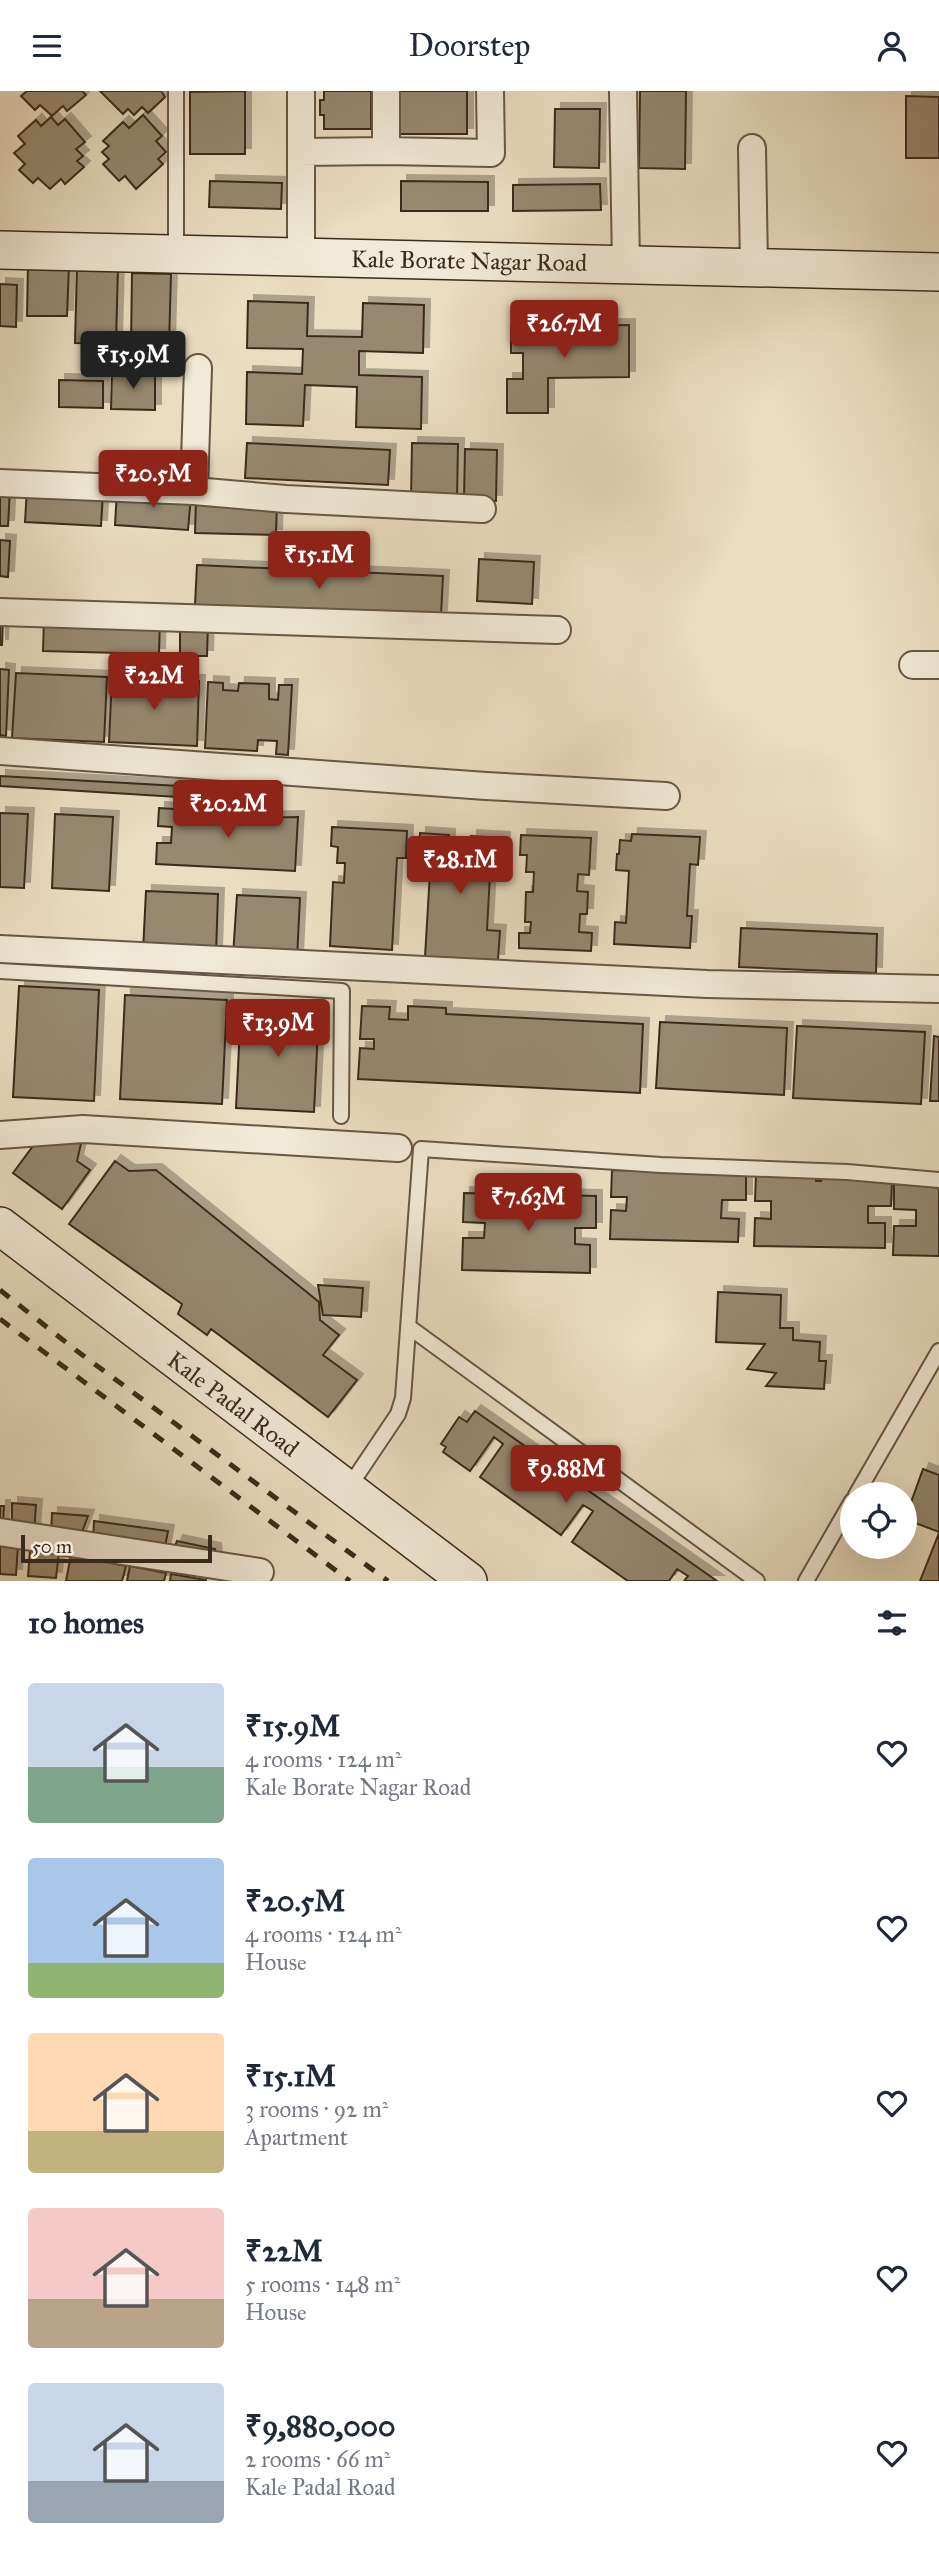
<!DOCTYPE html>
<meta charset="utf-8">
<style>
body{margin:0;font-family:"IM FELL Great Primer",serif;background:#f6f6f7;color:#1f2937;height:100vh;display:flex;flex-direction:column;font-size:26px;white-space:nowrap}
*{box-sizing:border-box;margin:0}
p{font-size:23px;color:#747a83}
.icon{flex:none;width:38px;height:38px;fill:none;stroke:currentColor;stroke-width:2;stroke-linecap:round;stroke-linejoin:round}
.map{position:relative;height:1490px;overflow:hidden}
.side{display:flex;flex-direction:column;background:#fff;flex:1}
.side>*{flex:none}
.tools{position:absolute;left:840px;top:1391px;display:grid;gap:14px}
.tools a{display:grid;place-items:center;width:77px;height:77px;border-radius:50%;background:#fff;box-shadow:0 7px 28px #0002;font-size:35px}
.scale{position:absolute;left:21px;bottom:18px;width:191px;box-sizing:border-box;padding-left:7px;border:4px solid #3a2c1a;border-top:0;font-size:19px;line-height:24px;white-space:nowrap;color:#3a2c1a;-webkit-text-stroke:5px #f1ead6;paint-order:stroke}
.price{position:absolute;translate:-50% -60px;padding:0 16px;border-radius:7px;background:#8f2418;color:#fff;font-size:23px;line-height:46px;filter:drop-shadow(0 2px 4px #0008)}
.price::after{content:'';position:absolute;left:50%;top:42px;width:21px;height:16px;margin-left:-10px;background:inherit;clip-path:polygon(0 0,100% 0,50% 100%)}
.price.current{background:#222;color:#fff}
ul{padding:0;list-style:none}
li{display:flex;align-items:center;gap:21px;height:175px;padding:0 28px}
li span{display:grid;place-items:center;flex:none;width:196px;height:140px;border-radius:7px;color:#555}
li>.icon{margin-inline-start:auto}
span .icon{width:84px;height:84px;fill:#fffc;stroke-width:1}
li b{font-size:30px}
h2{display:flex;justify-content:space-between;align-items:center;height:84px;padding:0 28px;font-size:30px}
header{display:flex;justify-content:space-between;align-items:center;height:91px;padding:0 28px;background:#fff;font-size:32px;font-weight:600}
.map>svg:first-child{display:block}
.building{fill:#968970;stroke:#3a2c1a;stroke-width:2;filter:url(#shadow)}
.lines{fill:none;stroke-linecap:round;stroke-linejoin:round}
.lane-casing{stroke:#665844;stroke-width:18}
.street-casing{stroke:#665844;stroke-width:30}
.secondary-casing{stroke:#3a2c1a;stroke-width:40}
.lane{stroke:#f1ead6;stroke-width:14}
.street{stroke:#f1ead6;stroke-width:26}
.secondary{stroke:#f1ead6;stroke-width:37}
.rail{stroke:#3a2c1a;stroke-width:5;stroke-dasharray:12 12;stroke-linecap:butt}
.labels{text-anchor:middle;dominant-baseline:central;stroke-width:6;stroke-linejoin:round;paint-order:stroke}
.street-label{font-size:24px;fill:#3a2c1a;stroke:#f1ead6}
</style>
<header><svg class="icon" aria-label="menu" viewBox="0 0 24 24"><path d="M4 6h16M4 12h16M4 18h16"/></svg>Doorstep<svg class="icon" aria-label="person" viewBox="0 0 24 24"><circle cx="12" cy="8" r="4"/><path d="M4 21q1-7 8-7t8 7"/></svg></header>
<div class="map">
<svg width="939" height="1490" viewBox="0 0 939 1490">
<defs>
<filter id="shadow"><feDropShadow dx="6" dy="-6" stdDeviation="0" flood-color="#0004"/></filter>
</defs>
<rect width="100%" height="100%" fill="#eadec0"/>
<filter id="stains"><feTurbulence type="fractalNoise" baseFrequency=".00286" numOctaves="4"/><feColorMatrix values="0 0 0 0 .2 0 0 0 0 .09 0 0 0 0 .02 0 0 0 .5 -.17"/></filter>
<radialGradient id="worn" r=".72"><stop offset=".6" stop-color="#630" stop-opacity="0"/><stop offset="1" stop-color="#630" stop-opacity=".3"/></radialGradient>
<path class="building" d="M27 0H82L86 4 67 20 63 15 52 25 40 14 35 19 21 5Z
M100 0H161L165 6 148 22 142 16 134 24 128 18 123 23Z
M245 0V63H190V1Z
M324 0H371V38H324V24H320V9H324Z
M400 0H467V43H400Z
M640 0H686L685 78 639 77Z
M906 5 939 6V67H906Z
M555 18H600L599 77 554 76Z
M143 24 162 45 156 50 166 61 158 68 163 73 136 98 125 85 119 90 103 73 109 68 102 61 109 55 103 50 123 31 129 37Z
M51 26 58 34 65 28 85 51 76 58 83 65 77 70 84 76 65 93 61 88 50 98 38 87 33 92 19 79 25 73 14 62 25 53 18 45 36 29 41 35Z
M210 90 282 92 281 118 209 116Z
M401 90 488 91V120H401Z
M600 93 601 119 513 120V94Z
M28 173 69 174 67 225H27Z
M77 174 118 176 116 253 75 252Z
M132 182 171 183 169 254 131 253Z
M0 193 17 194 16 236 0 235Z
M248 210 308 212 307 245 362 246 363 212 424 214 423 262 359 260V284L422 286 421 338 356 336 357 296 305 294 303 335 246 333 247 281 302 283 303 258 247 257Z
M629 234V286L548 287V322H507V288H523V262H511V235Z
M112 280 155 281V319L111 318Z
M59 289 103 290V317L59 316Z
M247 352 390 359 388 394 245 387Z
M412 352 458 353 457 408 411 406Z
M465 358 497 359 496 410 464 409Z
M0 397 10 398 8 435H0Z
M27 397 103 402 101 435 25 431Z
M117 399 191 405 188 439 115 434Z
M196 407 277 410 276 444 195 442Z
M0 449 10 450 8 486 0 485Z
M479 468 534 471 532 513 477 510Z
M197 474 443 485 441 525 195 514Z
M44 527 160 530 159 563 43 560Z
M0 528H3L2 554H0Z
M180 532H208L207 565H180Z
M0 578 9 579 6 645 0 644Z
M16 582 107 586 104 651 12 647Z
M112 586 199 590 197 655 109 651Z
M208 591 223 592V599L238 600 239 592 269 593V608L278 609 279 594H292L288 664 276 663 277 650 258 649 257 660 205 657Z
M0 685 197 696 194 707 0 695Z
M159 717 250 723 249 727 298 726 295 780 156 773 157 752H171L172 736 158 735Z
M0 722 28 723 24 797 0 796Z
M55 723 113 726 109 800 52 797Z
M332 736 407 740 406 767H397L392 859 330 855 333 791 344 792 345 772H337L338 756 331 755Z
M420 742 449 744V757L471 759V745L504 747 502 784H490L487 839 500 840 498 869 425 866 430 781H418Z
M632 743 700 746 698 774 690 773 687 825H692L690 857 614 853 615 831 626 832 629 780 616 779 617 763H619L620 749 631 750Z
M521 744 591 747 589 784 578 783 577 800 588 801 587 823H580L579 841 592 842 591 860 519 857V842H530L531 831H525L526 801H533L534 781H526L527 764H520Z
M146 800 218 803 216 863 143 860Z
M237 804 300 807 297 868 233 865Z
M741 837 877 843 876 882 739 876Z
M19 895 99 899 94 1010 13 1006Z
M125 904 227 909 222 1013 120 1008Z
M241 915 319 918 314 1021 236 1017Z
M362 915 390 916 389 928 408 929V915L446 917V923L643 933 640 1002 358 988 360 957 374 958V948H360Z
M660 931 787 937 784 1004 656 997Z
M797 935 925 941 921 1013 793 1007Z
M934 945 939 946V1010H930Z
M82 1048 77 1070 90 1079 62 1118 13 1082 36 1051Z
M115 1070 129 1080 156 1079 319 1211 320 1229 339 1244 323 1264 357 1289 328 1326 211 1238 207 1244 178 1223 182 1213 69 1133Z
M612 1079 746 1082V1109H722L721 1127 739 1128 738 1151 610 1148 611 1119 626 1120 627 1106H611Z
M756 1082 816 1083V1090H821V1083L892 1088 891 1115H868V1132H885V1157L754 1155 755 1127 771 1128V1110H755Z
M894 1093 939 1094V1165L893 1164 894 1135H916V1119L894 1118Z
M464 1102 596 1105V1137H575V1153L590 1154V1182L462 1179 463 1147H484L485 1132 463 1131Z
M318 1194 363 1197 361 1226 323 1224Z
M718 1201 781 1204 780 1237H793V1249L820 1251 819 1270H826L824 1298 766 1295 776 1282 747 1278 765 1253 716 1251Z
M475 1320 717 1490H684L688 1485 677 1478 669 1490H628L572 1451 593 1420 583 1414 561 1444 480 1386 503 1353 494 1346 470 1380 443 1361 446 1356 441 1353 459 1326 467 1331Z
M923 1378 939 1384V1441L905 1428Z
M12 1412 36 1414 34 1442 12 1437Z
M0 1415H4L3 1437 0 1436Z
M52 1422 88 1425 79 1449 51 1444Z
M94 1430 168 1440 164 1461 93 1450Z
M939 1442V1490H920Z
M177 1450 215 1458 216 1469 173 1461Z
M0 1453 18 1454 16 1484 0 1483Z
M30 1459 59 1461 56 1487 28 1485Z
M71 1464 126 1475 122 1490H66Z
M130 1475 166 1482 164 1490H127Z
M171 1483 206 1489V1490H170Z"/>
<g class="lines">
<defs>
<path id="lane" d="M176 0V163
M0 880 342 900 341 1025
M409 1236 757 1490
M347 1399 398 1323 403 1307 421 1058 661 1074 847 1081 939 1089
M856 1404 939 1260
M806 1490 852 1410"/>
<path id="street" d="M301 0V166
M623 0 626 173
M752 57 754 176
M386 60 491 62 490 0
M301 61 386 60V0
M0 392 194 400 286 408 482 418
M194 400 198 277
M0 521 557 539
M913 574H939
M0 660 486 695 666 705
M0 858 707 893 939 898
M0 1044 83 1038 398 1057
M0 1441 260 1481"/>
<path id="secondary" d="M0 159 939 181
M0 1135 468 1490"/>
</defs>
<use href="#lane" class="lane-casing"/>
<use href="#street" class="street-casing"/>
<use href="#secondary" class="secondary-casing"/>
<use href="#lane" class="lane"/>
<use href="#street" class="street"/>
<use href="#secondary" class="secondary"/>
<path class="rail" d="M0 1199 77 1260 388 1490
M0 1228 350 1490"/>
</g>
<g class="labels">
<g class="street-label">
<text transform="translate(469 170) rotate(1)">Kale Borate Nagar Road</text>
<text transform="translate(233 1313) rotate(37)">Kale Padal Road</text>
</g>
</g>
<rect width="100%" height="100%" filter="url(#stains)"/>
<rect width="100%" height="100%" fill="url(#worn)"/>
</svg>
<div class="tools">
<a><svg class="icon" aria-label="locate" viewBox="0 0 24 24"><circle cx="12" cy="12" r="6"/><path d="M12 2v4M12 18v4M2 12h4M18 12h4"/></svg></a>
</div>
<div class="scale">50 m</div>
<b class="price" style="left:564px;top:269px">₹26.7M</b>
<b class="price current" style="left:133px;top:300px">₹15.9M</b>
<b class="price" style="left:153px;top:419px">₹20.5M</b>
<b class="price" style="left:319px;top:500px">₹15.1M</b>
<b class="price" style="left:154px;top:621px">₹22M</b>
<b class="price" style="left:228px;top:749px">₹20.2M</b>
<b class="price" style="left:460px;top:805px">₹28.1M</b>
<b class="price" style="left:278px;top:968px">₹13.9M</b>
<b class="price" style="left:528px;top:1142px">₹7.63M</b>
<b class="price" style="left:566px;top:1414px">₹9.88M</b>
</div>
<section class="side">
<h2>10 homes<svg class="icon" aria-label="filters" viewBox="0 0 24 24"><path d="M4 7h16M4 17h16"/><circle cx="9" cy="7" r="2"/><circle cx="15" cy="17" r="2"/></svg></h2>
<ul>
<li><span style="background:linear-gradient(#c9d6e8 60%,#7fa58c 0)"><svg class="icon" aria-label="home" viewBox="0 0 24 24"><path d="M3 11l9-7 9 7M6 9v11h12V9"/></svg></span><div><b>₹15.9M</b><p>4 rooms · 124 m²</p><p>Kale Borate Nagar Road</p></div><svg class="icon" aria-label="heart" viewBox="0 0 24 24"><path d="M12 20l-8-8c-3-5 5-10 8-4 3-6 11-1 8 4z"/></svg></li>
<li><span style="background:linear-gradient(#a9c7e8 75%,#8fb573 0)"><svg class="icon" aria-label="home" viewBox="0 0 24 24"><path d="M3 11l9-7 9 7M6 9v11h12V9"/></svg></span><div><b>₹20.5M</b><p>4 rooms · 124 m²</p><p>House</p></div><svg class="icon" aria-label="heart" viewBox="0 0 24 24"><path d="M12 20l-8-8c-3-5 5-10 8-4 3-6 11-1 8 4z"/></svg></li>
<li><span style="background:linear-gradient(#ffd9b3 70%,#c2b280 0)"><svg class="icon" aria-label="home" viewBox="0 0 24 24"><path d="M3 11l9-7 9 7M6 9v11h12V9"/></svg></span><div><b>₹15.1M</b><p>3 rooms · 92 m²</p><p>Apartment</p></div><svg class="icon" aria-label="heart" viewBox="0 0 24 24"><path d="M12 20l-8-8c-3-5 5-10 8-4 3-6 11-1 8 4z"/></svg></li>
<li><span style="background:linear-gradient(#f6c9c9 65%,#b9a48a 0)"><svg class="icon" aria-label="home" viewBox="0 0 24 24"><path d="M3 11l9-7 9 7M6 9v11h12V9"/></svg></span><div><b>₹22M</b><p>5 rooms · 148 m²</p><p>House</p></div><svg class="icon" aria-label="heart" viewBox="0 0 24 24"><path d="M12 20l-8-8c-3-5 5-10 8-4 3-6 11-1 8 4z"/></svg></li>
<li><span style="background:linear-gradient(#c9d6e8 70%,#9aa5b1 0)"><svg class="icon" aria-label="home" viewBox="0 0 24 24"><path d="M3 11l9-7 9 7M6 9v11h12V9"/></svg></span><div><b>₹9,880,000</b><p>2 rooms · 66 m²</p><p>Kale Padal Road</p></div><svg class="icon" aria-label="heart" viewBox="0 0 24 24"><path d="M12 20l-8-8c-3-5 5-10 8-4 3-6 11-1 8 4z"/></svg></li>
</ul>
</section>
